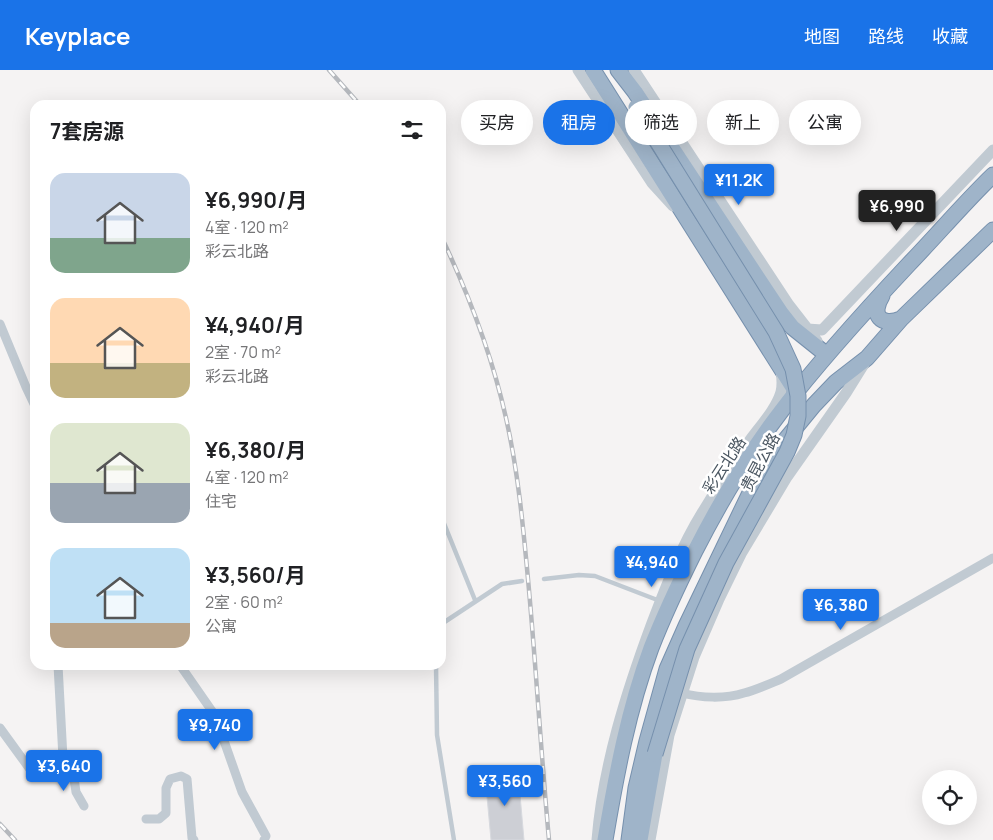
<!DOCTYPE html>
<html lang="zh">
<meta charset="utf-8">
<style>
body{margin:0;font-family:Manrope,"Noto Sans SC",sans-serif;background:#f6f6f6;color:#202124;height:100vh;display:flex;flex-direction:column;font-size:19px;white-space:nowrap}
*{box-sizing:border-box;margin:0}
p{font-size:16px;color:#757577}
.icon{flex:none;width:28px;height:28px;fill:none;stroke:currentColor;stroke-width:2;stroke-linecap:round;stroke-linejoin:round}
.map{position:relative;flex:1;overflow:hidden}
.panel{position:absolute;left:30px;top:30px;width:416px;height:570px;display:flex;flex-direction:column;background:#fff;border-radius:15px;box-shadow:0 5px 20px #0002}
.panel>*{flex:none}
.top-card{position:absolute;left:461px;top:30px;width:456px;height:45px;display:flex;gap:10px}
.tools{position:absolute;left:922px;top:700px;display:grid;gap:10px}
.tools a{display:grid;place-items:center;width:55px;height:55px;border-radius:50%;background:#fff;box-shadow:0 5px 20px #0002;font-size:25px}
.price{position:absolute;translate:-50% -42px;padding:0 11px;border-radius:5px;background:#1a73e8;color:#fff;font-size:16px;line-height:32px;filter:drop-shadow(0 1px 2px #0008)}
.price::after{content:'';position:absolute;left:50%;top:30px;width:15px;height:11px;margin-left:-8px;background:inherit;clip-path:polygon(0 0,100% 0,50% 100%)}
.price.current{background:#222;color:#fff}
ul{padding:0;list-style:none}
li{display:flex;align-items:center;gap:15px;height:125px;padding:0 20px}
li span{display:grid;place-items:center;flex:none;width:140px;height:100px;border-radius:15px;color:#555}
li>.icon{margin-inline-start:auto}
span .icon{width:60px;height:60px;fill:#fffc;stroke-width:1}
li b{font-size:21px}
h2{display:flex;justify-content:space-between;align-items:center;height:60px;padding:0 20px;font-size:21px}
.chip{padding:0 18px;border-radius:22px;background:#fff;box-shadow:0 5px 20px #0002;font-size:18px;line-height:45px}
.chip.current{background:#1a73e8;color:#fff}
header{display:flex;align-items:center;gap:30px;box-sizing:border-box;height:70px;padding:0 25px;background:#1a73e8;color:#fff}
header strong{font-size:24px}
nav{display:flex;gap:28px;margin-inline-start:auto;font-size:18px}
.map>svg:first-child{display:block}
.building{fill:#cdcfd5;stroke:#d7d9de}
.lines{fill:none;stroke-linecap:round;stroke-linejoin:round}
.trunk-casing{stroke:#7690ad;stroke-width:17}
.service{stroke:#c1cad2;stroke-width:4.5}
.minor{stroke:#c1cad2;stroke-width:9}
.tertiary{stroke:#c1cad2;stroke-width:11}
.trunk{stroke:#9fb4c9;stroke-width:15}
.rail-casing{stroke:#b5b8bd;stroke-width:4.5}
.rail{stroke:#fff;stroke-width:2.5;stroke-dasharray:8;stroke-linecap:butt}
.trunk-bridge-casing{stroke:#7690ad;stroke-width:17;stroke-linecap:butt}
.trunk-bridge{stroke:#9fb4c9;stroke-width:15}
.labels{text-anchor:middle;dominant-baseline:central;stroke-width:5;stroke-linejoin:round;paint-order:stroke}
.street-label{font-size:16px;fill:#4a5661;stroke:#fff}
</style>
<header>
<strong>Keyplace</strong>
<nav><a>地图</a><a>路线</a><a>收藏</a></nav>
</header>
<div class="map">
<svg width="993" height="770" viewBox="0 0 993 770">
<rect width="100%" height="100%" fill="#f5f3f3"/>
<path class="building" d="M518 702 524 770H491L485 705Z"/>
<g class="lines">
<defs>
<path id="trunk" d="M593 0 796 322
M618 0 635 22 781 243 792 257 827 285
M882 226C870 245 881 257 901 249
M605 770C616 705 628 640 651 578 664 545 679 513 695 481 720 432 748 384 782 340 821 289 865 241 909 194 937 165 964 133 993 105
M629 770 636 718 647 671 667 599 686 556 749 425 782 374 814 335 836 312 867 288 901 249 993 160
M640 770 655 684"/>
</defs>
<use href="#trunk" class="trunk-casing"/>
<path class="service" d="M441 446 475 530
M544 509 579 505 595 506 660 531
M441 562 443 553 502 514 522 511
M436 595 437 665 454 770"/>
<path class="minor" d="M0 254 26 317 35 336
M180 595 221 654 223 668 242 722 266 766 264 770
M682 623C701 628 725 629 744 623 756 620 769 614 781 609L993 488
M0 658 32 702 63 688 58 595
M63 688 71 687 76 722 84 736
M146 749H159L166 743V718L170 709 181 706 187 709 192 768 194 770"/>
<path class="tertiary" d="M578 0 652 113 673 136
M634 0 789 235 817 271
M807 259 822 260 993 80
M597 770C603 696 626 623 652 553 666 516 681 477 702 443 717 418 733 393 750 370 761 355 776 339 781 322 783 315 782 307 781 299
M650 770 669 665 694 587 719 529 741 484 787 407 846 323 864 294"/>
<use href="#trunk" class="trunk"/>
<defs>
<path id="rail" d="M329 0 360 35
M441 166C469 225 492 285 506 348 518 401 523 455 528 509 536 596 541 683 549 770
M0 754 15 770"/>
</defs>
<use href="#rail" class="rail-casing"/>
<use href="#rail" class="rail"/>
<defs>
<path id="trunk-bridge" d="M636 37 776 262 793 299 798 326V346L794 365 787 382 726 493 687 579 655 684"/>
</defs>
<use href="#trunk-bridge" class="trunk-bridge-casing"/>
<use href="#trunk-bridge" class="trunk-bridge"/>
</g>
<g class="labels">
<g class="street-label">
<text transform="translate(760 392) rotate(-62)">贵昆公路</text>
<text transform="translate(724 395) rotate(-57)">彩云北路</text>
</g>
</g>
</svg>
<div class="tools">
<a><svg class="icon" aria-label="locate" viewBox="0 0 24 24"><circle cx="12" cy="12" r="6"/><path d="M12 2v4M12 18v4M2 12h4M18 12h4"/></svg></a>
</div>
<b class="price" style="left:739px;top:136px">¥11.2K</b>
<b class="price current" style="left:897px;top:162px">¥6,990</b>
<b class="price" style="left:652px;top:518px">¥4,940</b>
<b class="price" style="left:841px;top:561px">¥6,380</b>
<b class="price" style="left:215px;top:681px">¥9,740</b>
<b class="price" style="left:64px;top:722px">¥3,640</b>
<b class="price" style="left:505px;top:737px">¥3,560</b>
<div class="top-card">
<a class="chip">买房</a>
<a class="chip current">租房</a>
<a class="chip">筛选</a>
<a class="chip">新上</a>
<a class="chip">公寓</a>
</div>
<section class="panel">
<h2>7套房源<svg class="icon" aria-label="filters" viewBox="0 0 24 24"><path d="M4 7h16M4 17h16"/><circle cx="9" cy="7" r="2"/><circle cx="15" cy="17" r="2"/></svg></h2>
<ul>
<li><span style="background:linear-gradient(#c9d6e8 65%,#7fa58c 0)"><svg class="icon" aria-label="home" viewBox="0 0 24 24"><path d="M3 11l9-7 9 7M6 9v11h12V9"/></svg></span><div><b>¥6,990/月</b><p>4室 · 120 m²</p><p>彩云北路</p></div></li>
<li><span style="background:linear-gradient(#ffd9b3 65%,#c2b280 0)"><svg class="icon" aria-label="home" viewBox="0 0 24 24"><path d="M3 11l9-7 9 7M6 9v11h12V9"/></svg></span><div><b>¥4,940/月</b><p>2室 · 70 m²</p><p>彩云北路</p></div></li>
<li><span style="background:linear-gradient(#dfe7d0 60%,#9aa5b1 0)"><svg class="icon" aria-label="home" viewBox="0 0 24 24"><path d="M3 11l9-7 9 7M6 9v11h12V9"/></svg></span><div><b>¥6,380/月</b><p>4室 · 120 m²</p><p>住宅</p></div></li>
<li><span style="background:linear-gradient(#bfe0f5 75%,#b9a48a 0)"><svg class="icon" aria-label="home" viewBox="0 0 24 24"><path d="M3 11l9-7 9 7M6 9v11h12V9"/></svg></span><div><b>¥3,560/月</b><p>2室 · 60 m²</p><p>公寓</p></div></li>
</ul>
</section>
</div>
